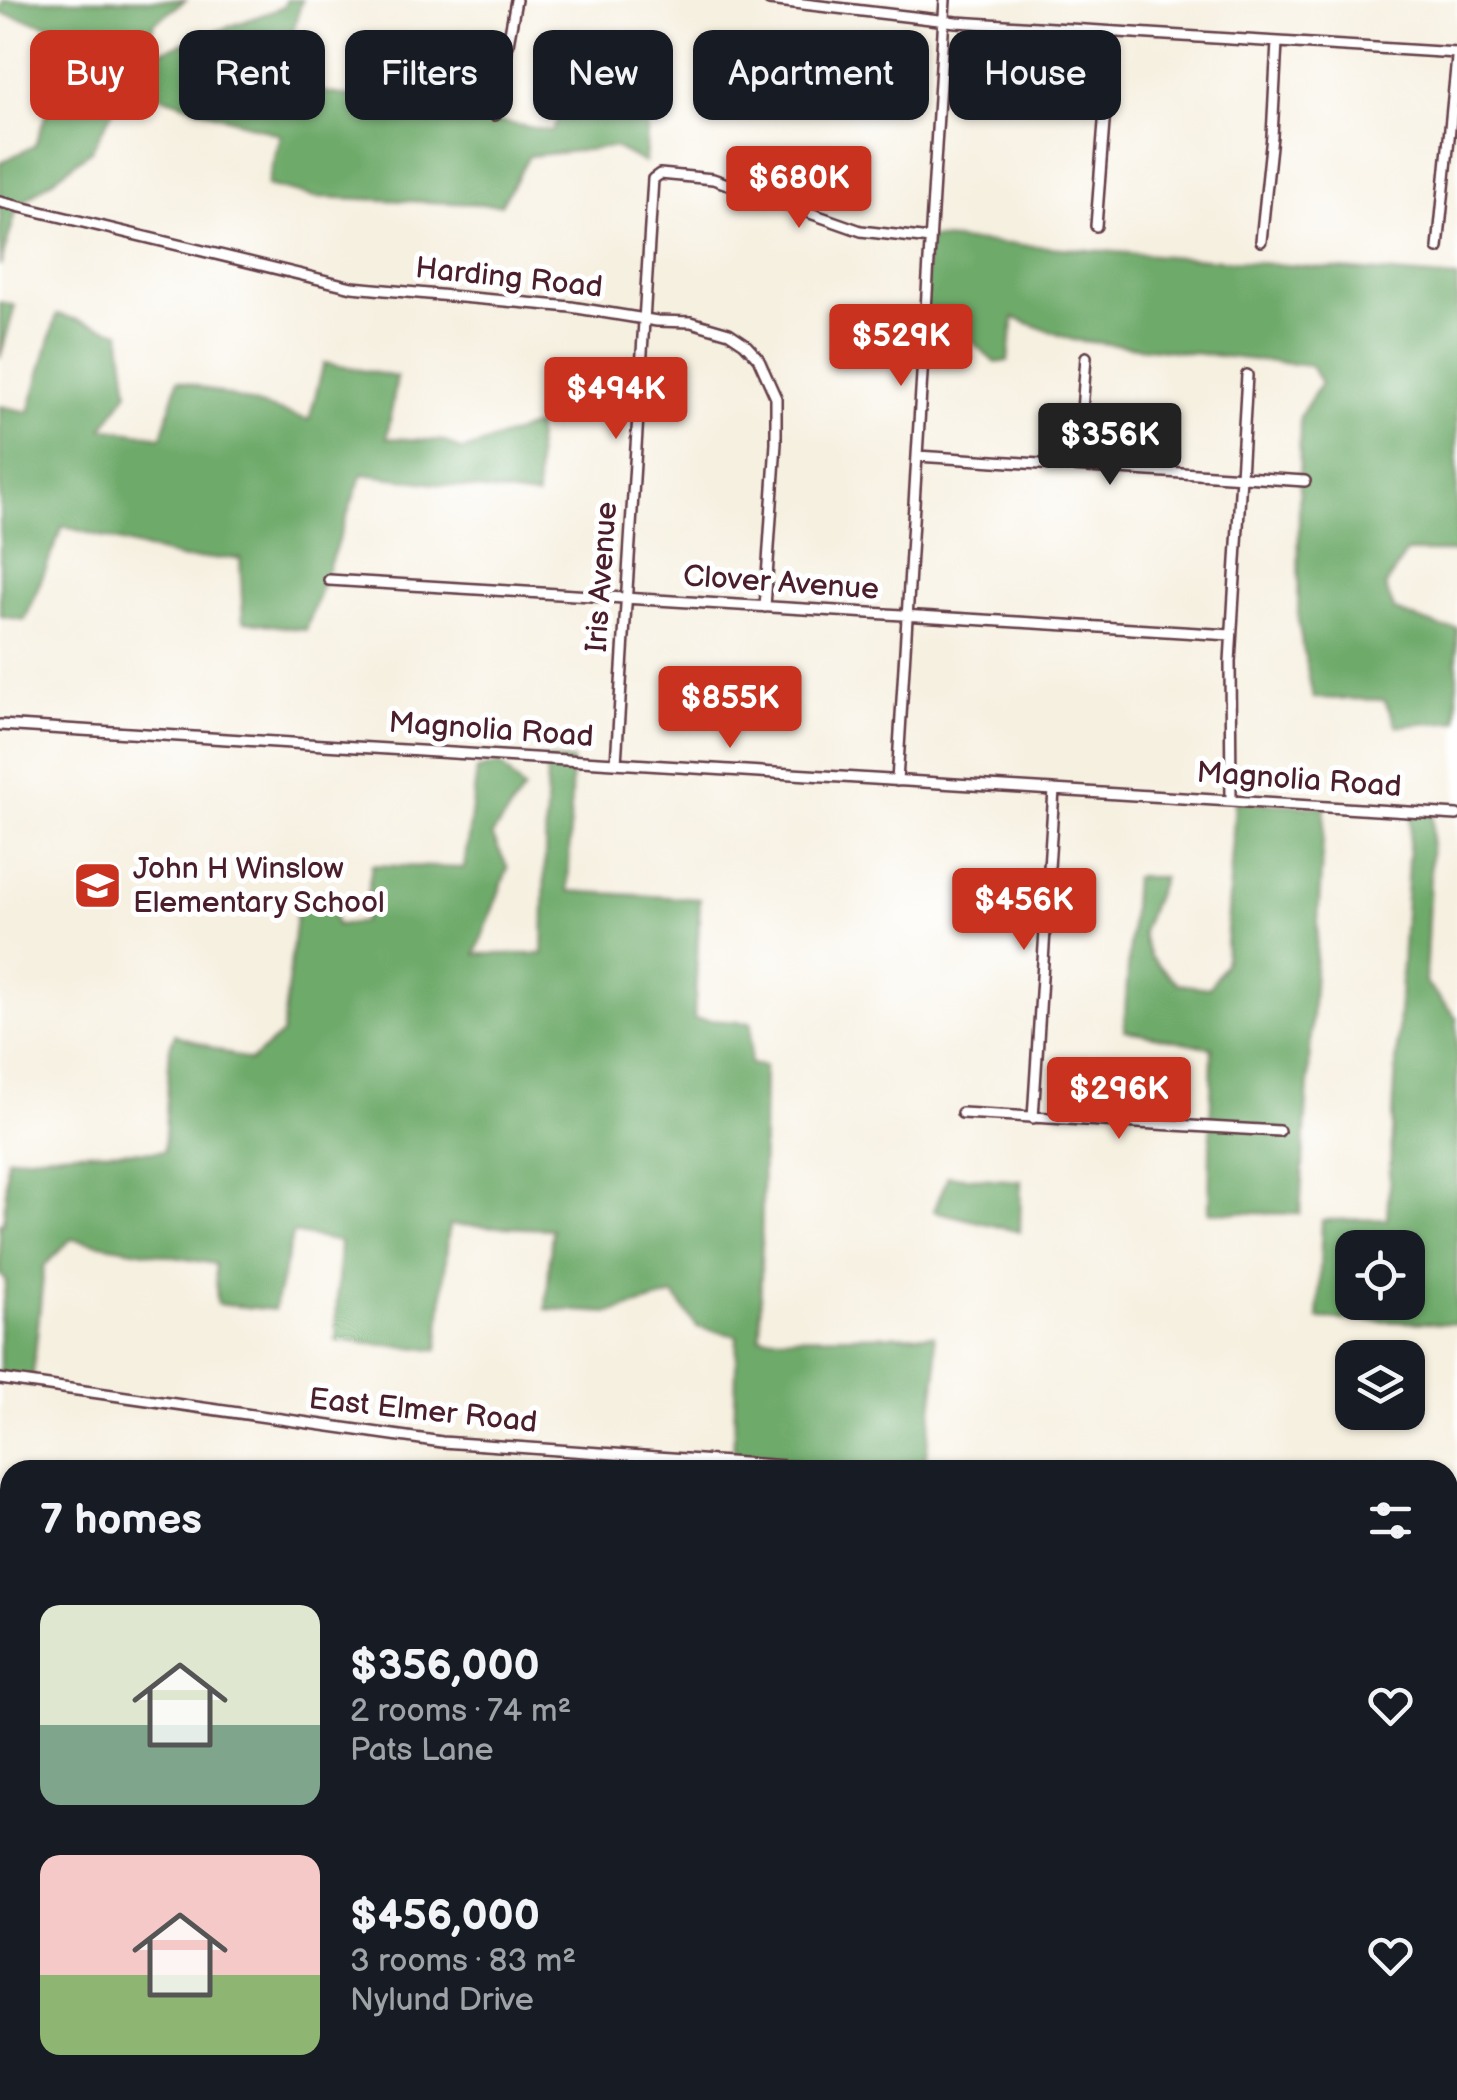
<!DOCTYPE html>
<meta charset="utf-8">
<style>
body{margin:0;font-family:"Balsamiq Sans",sans-serif;background:#20242c;color:#f1f3f6;height:100vh;display:flex;flex-direction:column;font-size:38px;white-space:nowrap}
*{box-sizing:border-box;margin:0}
p{font-size:32px;color:#9ea1a6}
.icon{flex:none;width:55px;height:55px;fill:none;stroke:currentColor;stroke-width:2;stroke-linecap:round;stroke-linejoin:round}
.map{position:relative;flex:1;overflow:hidden}
.side{position:absolute;left:0px;top:1460px;width:1458px;height:640px;display:flex;flex-direction:column;background:#171b24;border-radius:30px 30px 0 0;box-shadow:0 2px 8px #0004}
.side>*{flex:none}
.hud{position:absolute;left:30px;top:30px;width:1398px;height:90px;display:flex;gap:20px}
.tools{position:absolute;left:1335px;top:1230px;display:grid;gap:20px}
.tools a{display:grid;place-items:center;width:90px;height:90px;border-radius:20px;background:#171b24;box-shadow:0 2px 8px #0004;font-size:50px}
.price{position:absolute;translate:-50% -85px;padding:0 22px;border-radius:10px;background:#c8321e;color:#fff;font-size:32px;line-height:65px;filter:drop-shadow(0 2px 5px #0008)}
.price::after{content:'';position:absolute;left:50%;top:60px;width:30px;height:22px;margin-left:-15px;background:inherit;clip-path:polygon(0 0,100% 0,50% 100%)}
.price.current{background:#222;color:#fff}
ul{padding:0;list-style:none}
li{display:flex;align-items:center;gap:30px;height:250px;padding:0 40px}
li span{display:grid;place-items:center;flex:none;width:280px;height:200px;border-radius:20px;color:#555}
li>.icon{margin-inline-start:auto}
span .icon{width:120px;height:120px;fill:#fffc;stroke-width:1}
li b{font-size:42px}
h2{display:flex;justify-content:space-between;align-items:center;height:120px;padding:0 40px;font-size:42px}
.pill{padding:0 35px;border-radius:20px;background:#171b24;box-shadow:0 2px 8px #0004;font-size:35px;line-height:90px}
.pill.current{background:#c8321e;color:#fff}
.map>svg:first-child{display:block}
.forest{fill:#6eaa6a;stroke:#5c644a;stroke-width:2.5;fill-rule:evenodd}
.lines{fill:none;stroke-linecap:round;stroke-linejoin:round}
.street-casing{stroke:#643e46;stroke-width:14}
.street{stroke:#fff;stroke-width:9}
.labels{text-anchor:middle;dominant-baseline:central;stroke-width:10;stroke-linejoin:round;paint-order:stroke}
.street-label{font-size:30px;fill:#4a1f2b;stroke:#fff}
.poi-label{font-size:30px;fill:#4a1f2b;stroke:#fff;text-anchor:start}
</style>
<div class="map">
<svg width="1457" height="2100" viewBox="0 0 1457 2100">
<rect width="100%" height="100%" fill="#fff"/>
<filter id="ink" filterUnits="userSpaceOnUse"><feTurbulence type="fractalNoise" baseFrequency=".01" numOctaves="2"/><feDisplacementMap in="SourceGraphic" scale="20" xChannelSelector="R" yChannelSelector="G"/><feConvolveMatrix kernelMatrix="1 2 1 2 8 2 1 2 1" color-interpolation-filters="sRGB"/></filter>
<filter id="wash" filterUnits="userSpaceOnUse"><feTurbulence type="fractalNoise" baseFrequency=".0048" numOctaves="4" result="noise"/><feDisplacementMap in="SourceGraphic" scale="40" xChannelSelector="R" yChannelSelector="G"/><feGaussianBlur stdDeviation="2.25" result="paint"/><feColorMatrix in="noise" values="0 0 0 0 0 0 0 0 0 0 0 0 0 0 0 0 0 1.4 0 .05"/><feComposite in="paint" operator="in"/></filter>
<g filter="url(#wash)">
<rect width="100%" height="100%" fill="#f6f0e0"/>
<path class="forest" d="M3 0H186L154 23 146 46 162 51 284 7 286 0H302L278 84 552 131 569 96 649 103 645 163 614 147 529 156 501 205 315 197 267 185 280 135 127 85 91 151 18 206 0 266V163L35 145 75 32 0 13Z
M928 238 1457 278V552H1406L1385 587 1395 611 1443 628H1457V721L1397 726 1384 700 1313 698 1298 622 1300 416 1321 383 1311 366 1073 340 1014 318 1008 361 995 363 967 337 922 333Z
M0 302 15 306 0 358Z
M57 314 120 332 128 392 103 428 162 437 178 380 309 420 324 363 397 377 387 438 444 441 462 451 537 425V497L362 474 306 630 243 621 240 558 184 559 63 526 25 620 0 616V406L29 412Z
M547 759 572 761 568 891 700 899 694 1019 751 1023 750 1064 764 1066 760 1337 934 1335 937 1371 924 1470H846L733 1463 737 1336 697 1327 674 1295 610 1313 546 1309 552 1229 449 1225 438 1350 335 1340 340 1242 293 1233 274 1310 217 1304 215 1264 71 1239 44 1266 32 1385 0 1380V1321L6 1281 0 1274V1223H4L7 1158 73 1152 164 1151 170 1047 175 1034 250 1061 282 1034 298 900 331 889 336 925 363 922 372 865 464 868 477 770 500 764 524 790 492 835 508 868 476 954H543Z
M1235 801 1325 807 1300 1214 1209 1212 1212 1048 1124 1030 1134 877H1163L1142 932 1150 957 1178 984 1209 988 1225 963Z
M1411 811 1433 813 1425 982 1457 1018V1324L1318 1319 1322 1220 1387 1219ZM1352 1248H1408V1302H1352Z
M948 1176 1021 1181 1020 1232 934 1211Z
M0 1535 10 1536V1707L0 1706Z
M390 2090H616V2098L634 2100H390Z
M711 2090H1298L1300 2096 1339 2100H710Z"/>
</g>
<g filter="url(#ink)">
<g class="lines">
<defs>
<path id="street" d="M769 0 956 22 1457 53
M495 115 516 0
M0 202 352 287 571 307 657 321 691 322 729 333 744 343 758 358 776 398V443L765 607
M1096 226 1111 32
M1261 241 1272 136 1277 42
M1438 248 1457 58
M917 456 1305 481
M1078 466 1086 357
M329 580 1231 635
M0 725 1457 815
M616 763 653 179 660 174 713 179 861 231 930 239
M897 781 945 0
M1231 801 1230 662 1247 375
M962 1113 1279 1131
M1033 1118 1054 790
M0 1379 442 1442 843 1470
M1448 1507 1457 1508
M0 1820 10 1821
M1448 1912 1457 1913
M0 1992H10
M316 2100V2090"/>
</defs>
<use href="#street" class="street-casing"/>
<use href="#street" class="street"/>
</g>
</g>
<defs>
<symbol id="school-square" viewBox="-11 -11 22 22"><rect x="-9" y="-9" width="18" height="18" rx="4" fill="#c8321e" stroke="#fff"/><path d="M0-5L7-2L0 1L-7-2ZM-4 1L0 2.5L4 1V4Q0 6-4 4Z" fill="#fff"/></symbol>
</defs>
<g fill-rule="evenodd">
<use href="#school-square" x="70" y="858" width="55" height="55"/>
</g>
<g class="labels">
<g class="street-label">
<text transform="translate(509 278) rotate(6)">Harding Road</text>
<text transform="translate(602 577) rotate(-86)">Iris Avenue</text>
<text transform="translate(781 583) rotate(4)">Clover Avenue</text>
<text transform="translate(491 730) rotate(4)">Magnolia Road</text>
<text transform="translate(1299 780) rotate(4)">Magnolia Road</text>
<text transform="translate(423 1411) rotate(6)">East Elmer Road</text>
</g>
<g class="poi-label">
<text x="133" y="869">John H Winslow<tspan x="133" dy="34">Elementary School</tspan></text>
</g>
</g>
</svg>
<div class="tools">
<a><svg class="icon" aria-label="locate" viewBox="0 0 24 24"><circle cx="12" cy="12" r="6"/><path d="M12 2v4M12 18v4M2 12h4M18 12h4"/></svg></a>
<a><svg class="icon" aria-label="layers" viewBox="0 0 24 24"><path d="M12 4l9 5-9 5-9-5zM3 14l9 5 9-5"/></svg></a>
</div>
<b class="price" style="left:799px;top:231px">$680K</b>
<b class="price" style="left:901px;top:389px">$529K</b>
<b class="price" style="left:616px;top:442px">$494K</b>
<b class="price current" style="left:1110px;top:488px">$356K</b>
<b class="price" style="left:730px;top:751px">$855K</b>
<b class="price" style="left:1024px;top:953px">$456K</b>
<b class="price" style="left:1119px;top:1142px">$296K</b>
<div class="hud">
<a class="pill current">Buy</a>
<a class="pill">Rent</a>
<a class="pill">Filters</a>
<a class="pill">New</a>
<a class="pill">Apartment</a>
<a class="pill">House</a>
</div>
<section class="side">
<h2>7 homes<svg class="icon" aria-label="filters" viewBox="0 0 24 24"><path d="M4 7h16M4 17h16"/><circle cx="9" cy="7" r="2"/><circle cx="15" cy="17" r="2"/></svg></h2>
<ul>
<li><span style="background:linear-gradient(#dfe7d0 60%,#7fa58c 0)"><svg class="icon" aria-label="home" viewBox="0 0 24 24"><path d="M3 11l9-7 9 7M6 9v11h12V9"/></svg></span><div><b>$356,000</b><p>2 rooms · 74 m²</p><p>Pats Lane</p></div><svg class="icon" aria-label="heart" viewBox="0 0 24 24"><path d="M12 20l-8-8c-3-5 5-10 8-4 3-6 11-1 8 4z"/></svg></li>
<li><span style="background:linear-gradient(#f6c9c9 60%,#8fb573 0)"><svg class="icon" aria-label="home" viewBox="0 0 24 24"><path d="M3 11l9-7 9 7M6 9v11h12V9"/></svg></span><div><b>$456,000</b><p>3 rooms · 83 m²</p><p>Nylund Drive</p></div><svg class="icon" aria-label="heart" viewBox="0 0 24 24"><path d="M12 20l-8-8c-3-5 5-10 8-4 3-6 11-1 8 4z"/></svg></li>
</ul>
</section>
</div>
